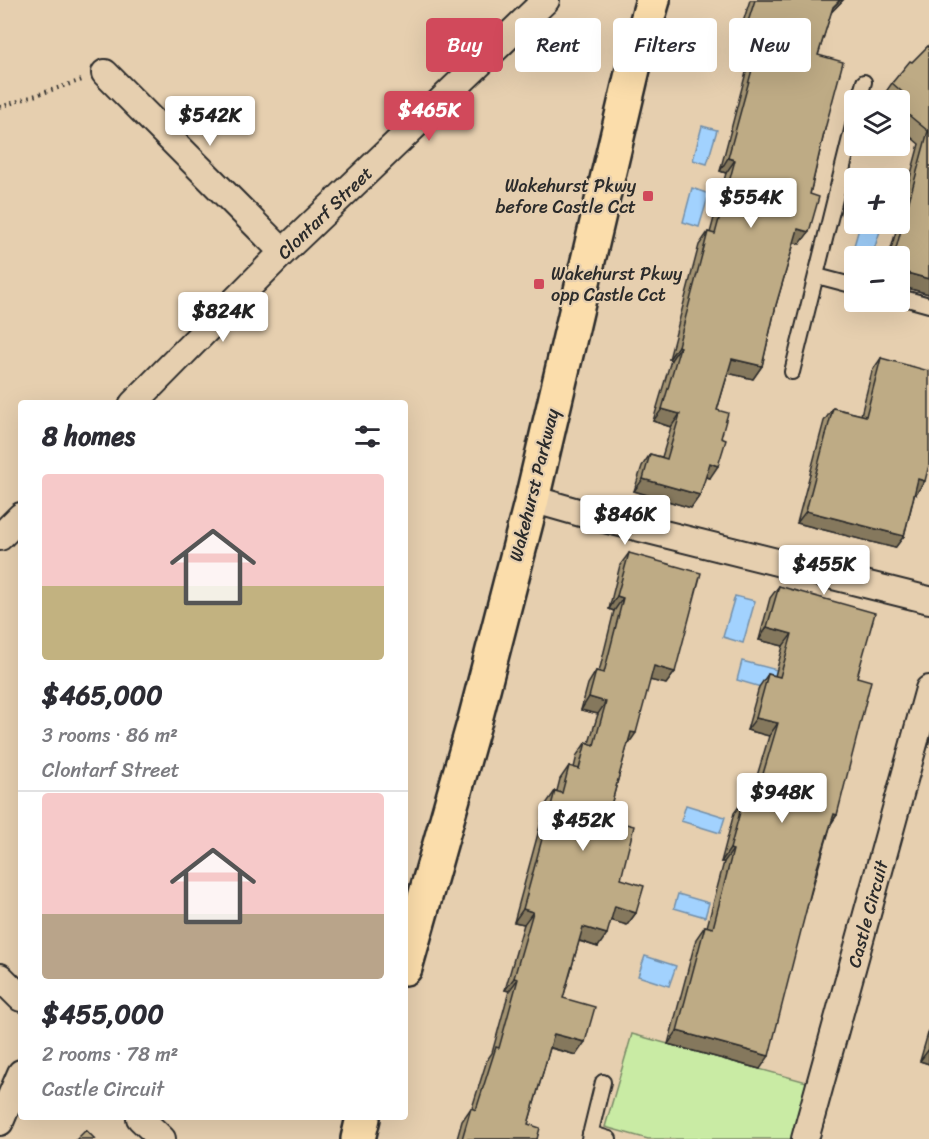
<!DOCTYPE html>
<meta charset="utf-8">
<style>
body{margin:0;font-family:Sriracha,sans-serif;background:#f2f2f3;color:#2b2b33;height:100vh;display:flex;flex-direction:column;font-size:22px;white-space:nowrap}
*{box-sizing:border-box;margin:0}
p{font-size:20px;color:#7c7c81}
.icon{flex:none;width:33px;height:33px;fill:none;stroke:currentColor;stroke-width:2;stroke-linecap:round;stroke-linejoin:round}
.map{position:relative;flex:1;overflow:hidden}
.drawer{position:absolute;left:18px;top:400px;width:390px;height:720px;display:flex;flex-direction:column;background:#fff;border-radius:6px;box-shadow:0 6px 24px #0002}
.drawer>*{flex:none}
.guide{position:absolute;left:426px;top:18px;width:412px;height:54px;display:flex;gap:12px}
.tools{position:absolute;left:844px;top:90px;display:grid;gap:12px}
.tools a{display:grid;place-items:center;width:66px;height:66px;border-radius:6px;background:#fff;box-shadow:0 6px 24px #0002;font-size:30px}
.price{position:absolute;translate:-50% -51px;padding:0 14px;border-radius:6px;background:#fff;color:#222;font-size:20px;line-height:39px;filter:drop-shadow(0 2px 3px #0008)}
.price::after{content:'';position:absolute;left:50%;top:36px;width:18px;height:14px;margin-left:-9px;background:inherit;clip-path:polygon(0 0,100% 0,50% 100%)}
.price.selected{background:#d1495b;color:#fff}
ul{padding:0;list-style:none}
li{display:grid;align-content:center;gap:12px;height:318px;padding:0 24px}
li+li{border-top:2px solid #e1e1e2}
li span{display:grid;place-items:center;height:186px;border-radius:6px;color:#555}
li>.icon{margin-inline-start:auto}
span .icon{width:108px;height:108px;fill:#fffc;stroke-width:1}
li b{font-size:26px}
h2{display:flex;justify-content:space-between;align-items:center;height:72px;padding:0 24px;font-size:26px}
.pill{padding:0 21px;border-radius:6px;background:#fff;box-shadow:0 6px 24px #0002;font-size:21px;line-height:54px}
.pill.selected{background:#d1495b;color:#fff}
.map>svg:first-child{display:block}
.green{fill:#c9eba4;stroke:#7a8b68;stroke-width:1.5}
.water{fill:#a2d2fe;stroke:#728faa;stroke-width:1.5}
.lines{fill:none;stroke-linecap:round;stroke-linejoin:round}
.lane-casing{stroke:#2b2b2b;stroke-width:18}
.street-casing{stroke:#2b2b2b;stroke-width:30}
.primary-casing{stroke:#2b2b2b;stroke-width:38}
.path{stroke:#2b2b2b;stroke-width:4;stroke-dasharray:1.5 4.5;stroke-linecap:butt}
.lane{stroke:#e6cfaf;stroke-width:14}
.street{stroke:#e6cfaf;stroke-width:26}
.primary{stroke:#fbddab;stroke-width:33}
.wall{fill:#a39372;stroke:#2b2b2b;stroke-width:1.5}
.shaded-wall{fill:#85785d;stroke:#2b2b2b;stroke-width:1.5}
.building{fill:#beab85;stroke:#2b2b2b;stroke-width:1.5}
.poi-dot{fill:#d1495b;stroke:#e6cfaf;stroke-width:2}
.labels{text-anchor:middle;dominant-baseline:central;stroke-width:4.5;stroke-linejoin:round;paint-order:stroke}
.poi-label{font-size:18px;fill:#2b2b2b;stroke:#e6cfaf;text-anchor:end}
.street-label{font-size:18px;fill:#2b2b2b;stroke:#e6cfaf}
</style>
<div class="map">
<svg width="929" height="1139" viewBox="0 0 929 1139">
<rect width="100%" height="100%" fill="#e6cfaf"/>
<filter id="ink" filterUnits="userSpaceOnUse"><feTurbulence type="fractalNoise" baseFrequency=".0167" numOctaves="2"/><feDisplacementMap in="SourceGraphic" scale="12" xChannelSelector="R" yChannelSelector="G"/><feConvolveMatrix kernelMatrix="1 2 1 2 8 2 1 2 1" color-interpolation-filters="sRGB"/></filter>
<g filter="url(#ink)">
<path class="green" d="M632 1034 821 1086 804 1139H648L605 1127Z"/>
<path class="water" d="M702 126 717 130 707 164 693 160Z
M692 188 709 194 699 227 683 222Z
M860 225 880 231 872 256H851Z
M735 596 755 601 743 643 723 637Z
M742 661 777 670 771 690 737 680Z
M686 805 725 817 720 833 681 821Z
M678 894 709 903 705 917 674 908Z
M645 956 676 966 669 986 638 976Z"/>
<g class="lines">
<defs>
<path id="lane" d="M859 100 864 82
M817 276 855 286
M900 297 929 305
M792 372 855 118
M590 1133 609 1139
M589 1139 603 1082"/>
<path id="street" d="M105 73 283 252
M133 404 283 252 546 0
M532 499 588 515 929 600
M0 537 21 516
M0 977 21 998
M140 1118 162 1139
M0 1122 21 1073
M805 1139 929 689"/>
<path id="primary" d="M405 968 475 720 532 499 633 69 653 0
M358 1139 363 1118"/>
</defs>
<use href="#lane" class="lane-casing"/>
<use href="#street" class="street-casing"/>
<use href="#primary" class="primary-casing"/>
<path class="path" d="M0 107 82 80"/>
<use href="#lane" class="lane"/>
<use href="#street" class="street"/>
<use href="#primary" class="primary"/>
</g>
<path class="wall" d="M750 0H843L831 12 818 55 825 129 810 194 800 244 794 243 776 305 762 366 753 379 728 373 717 410 710 478 705 477 700 495 691 508 634 491 642 466 650 454 662 457 671 427 653 421 671 360 669 359 699 245 708 232 710 233 726 173 720 171 753 46 737 41Z
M929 45V294L900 286V256H889L898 224H900V215L919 144 900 128V100H888L883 96 892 83Z
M881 358 916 494 915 493 904 536 895 548 797 523 824 421 833 408 861 415 872 371Z
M629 553 675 672 666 684 650 680 627 746 611 805 614 821 621 879 636 913 627 925 611 920 598 947 579 941 563 998 576 1055 550 1048 528 1124 537 1139H457L462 1121 471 1108H472L487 1060 492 1053 509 991 505 990 524 924 514 922 546 804 555 791H557L560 779 569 766 574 768 577 755 586 742 589 743 598 714 581 710 588 684 596 671 599 672 614 611 609 609 620 565Z
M779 586 857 677 837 815 831 824 760 1069 668 1044 696 939 705 926 707 927 724 862H721L734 813 743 801 753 803 754 786 769 736 747 730 759 687 768 674 775 676 783 646 759 640 770 598Z
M929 1030V1064L920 1061Z"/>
<path class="shaded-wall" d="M840 0H843L824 20 833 7Z
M746 28 762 33 753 46 737 41Z
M728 158 735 160 726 173 720 171Z
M798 229 809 232 800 244 789 242Z
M900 271 929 279V294L900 286Z
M678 346 680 347 671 360 669 359Z
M732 359 762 366 753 379 723 372Z
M662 409 680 414 671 427 653 421Z
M710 463 718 466 710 478 701 476Z
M643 479 700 495 691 508 634 491Z
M918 479 925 481 916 494 909 492Z
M806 511 904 536 895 548 797 523Z
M617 596 623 598 614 611 609 609Z
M767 627 792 634 783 646 759 640Z
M654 666 675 672 666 684 645 679Z
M589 697 606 702 598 714 581 710Z
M756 718 778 723 769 736 747 730Z
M631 732 636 733 627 746Z
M834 814 837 815 828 827Z
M730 849 733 850 724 862H721Z
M615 906 636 913 627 925 606 919Z
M523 909 533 912 524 924 514 922Z
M583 927 607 934 598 947 574 939Z
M514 978 518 979 509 991 505 990Z
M677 1031 769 1056 760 1069 668 1044Z
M554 1034 585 1042 576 1055 545 1046Z
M929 1049V1064L920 1061Z"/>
<path class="building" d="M755 0H840L833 7 818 55 843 62 825 129 810 194 819 197 809 232 798 229 776 305 762 366 732 359 717 410 728 413 721 438 726 440 718 466 710 463 700 495 643 479 650 454 667 459 680 414 662 409 680 347 678 346 708 232 715 234 735 160 728 158 762 33 746 28Z
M929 45V279L900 271V256H894L928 131 900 108 909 98 892 83 910 61 912 62Z
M881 358 929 371V465L925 481 918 479 904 536 806 511 833 408 866 416Z
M629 553 701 573 675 672 654 666 636 733 631 732 611 805 617 807 614 821 634 826 621 879 644 886 636 913 615 906 607 934 583 927 563 998 595 1007 585 1042 554 1034 528 1124 540 1128 537 1139H462L471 1108 476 1110 496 1047 499 1048 518 979 514 978 533 912 523 909 555 791 562 793 569 766 579 769 586 742 594 745 606 702 589 697 596 671 604 673 623 598 617 596Z
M779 586 875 613 857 677 871 681 837 815 834 814 817 868 769 1056 677 1031 705 926 713 928 733 850 730 849 743 801 761 805 763 774 778 723 756 718 768 674 780 677 792 634 767 627Z
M86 1130 95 1139H77Z"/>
</g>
<g class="poi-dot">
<rect x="642" y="190" width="12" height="12" rx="3"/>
<rect x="533" y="278" width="12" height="12" rx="3"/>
</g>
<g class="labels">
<g class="poi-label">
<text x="636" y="186">Wakehurst Pkwy<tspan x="636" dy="21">before Castle Cct</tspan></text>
<text x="551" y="274" text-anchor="start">Wakehurst Pkwy<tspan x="551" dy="21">opp Castle Cct</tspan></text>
</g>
<g class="street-label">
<text transform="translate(325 213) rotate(-44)">Clontarf Street</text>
<text transform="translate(534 485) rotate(-76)">Wakehurst Parkway</text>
<text transform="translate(868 914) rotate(-75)">Castle Circuit</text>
</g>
</g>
</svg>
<div class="tools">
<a><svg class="icon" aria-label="layers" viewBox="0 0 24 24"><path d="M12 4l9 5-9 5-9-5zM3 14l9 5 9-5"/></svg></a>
<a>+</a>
<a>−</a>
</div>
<b class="price selected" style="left:429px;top:142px">$465K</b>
<b class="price" style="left:210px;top:147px">$542K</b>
<b class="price" style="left:751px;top:229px">$554K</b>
<b class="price" style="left:223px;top:343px">$824K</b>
<b class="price" style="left:625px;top:546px">$846K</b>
<b class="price" style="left:824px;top:596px">$455K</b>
<b class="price" style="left:782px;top:824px">$948K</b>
<b class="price" style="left:583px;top:852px">$452K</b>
<div class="guide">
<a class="pill selected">Buy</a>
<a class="pill">Rent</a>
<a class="pill">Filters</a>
<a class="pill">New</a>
</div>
<section class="drawer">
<h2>8 homes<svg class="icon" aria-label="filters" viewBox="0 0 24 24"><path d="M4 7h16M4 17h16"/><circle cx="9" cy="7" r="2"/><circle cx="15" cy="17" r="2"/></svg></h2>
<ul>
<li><span style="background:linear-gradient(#f6c9c9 60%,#c2b280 0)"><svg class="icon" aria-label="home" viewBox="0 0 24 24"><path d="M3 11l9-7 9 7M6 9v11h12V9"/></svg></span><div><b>$465,000</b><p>3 rooms · 86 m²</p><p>Clontarf Street</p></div></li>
<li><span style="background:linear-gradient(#f6c9c9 65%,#b9a48a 0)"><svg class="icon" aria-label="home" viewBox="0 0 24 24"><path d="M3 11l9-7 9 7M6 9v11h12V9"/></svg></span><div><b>$455,000</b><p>2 rooms · 78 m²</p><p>Castle Circuit</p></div></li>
</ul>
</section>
</div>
